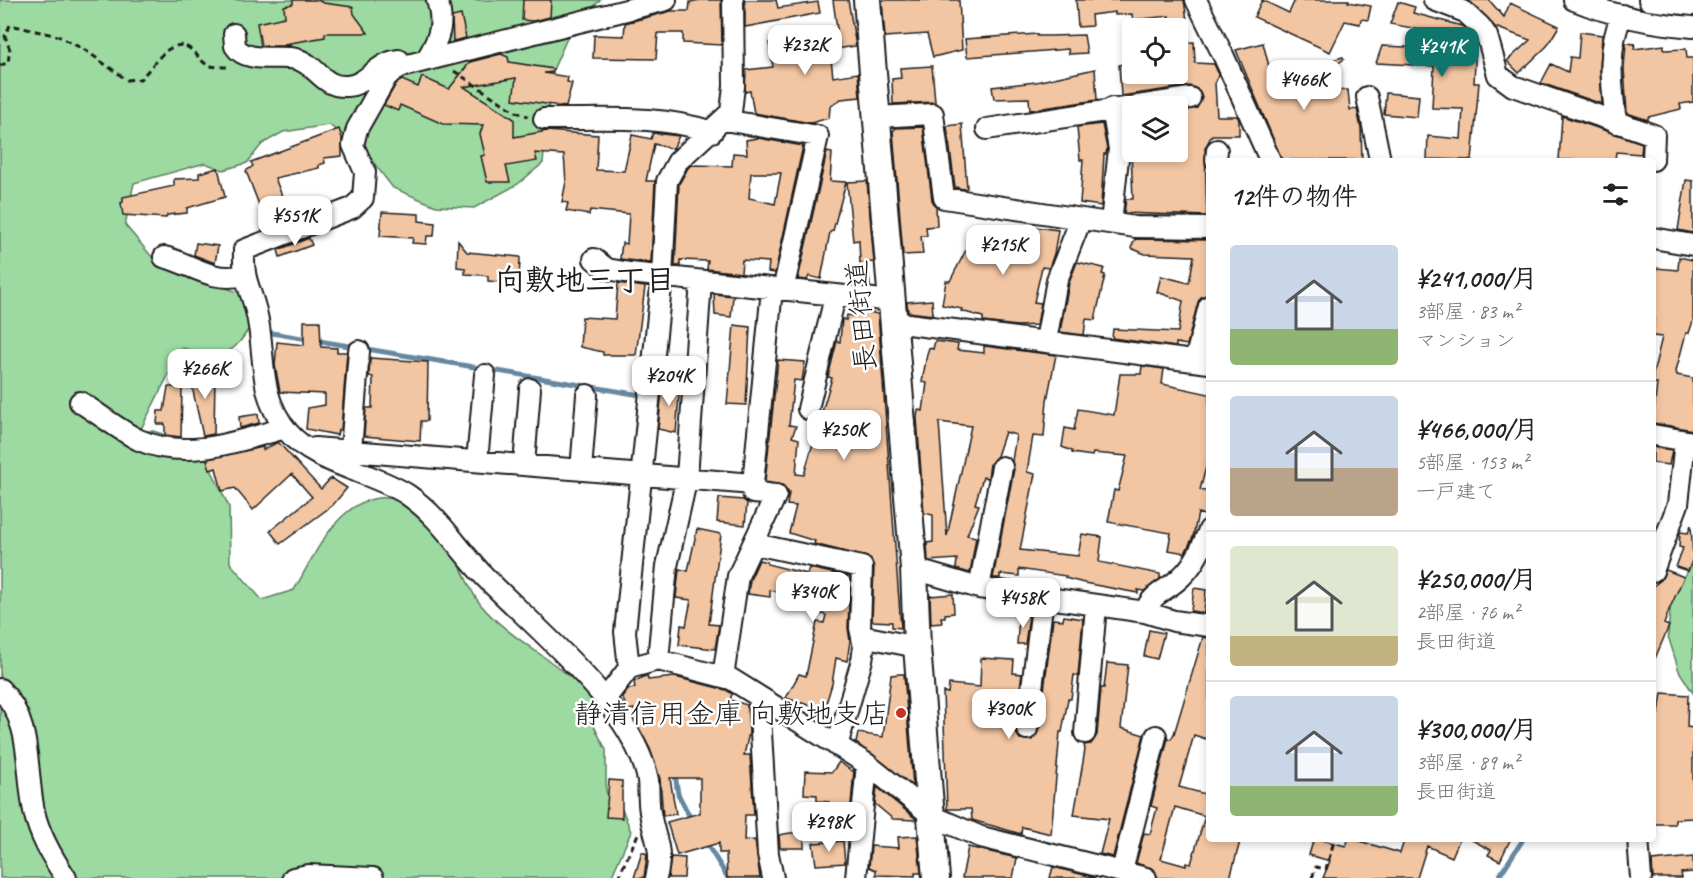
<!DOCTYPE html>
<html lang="ja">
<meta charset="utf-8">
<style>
body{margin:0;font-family:Caveat,"Klee One",sans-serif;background:#f2f2f2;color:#222;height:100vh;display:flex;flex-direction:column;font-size:22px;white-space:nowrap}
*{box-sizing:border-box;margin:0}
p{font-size:20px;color:#767676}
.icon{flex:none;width:33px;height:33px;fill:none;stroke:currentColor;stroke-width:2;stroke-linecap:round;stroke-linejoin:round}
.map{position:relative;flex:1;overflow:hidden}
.side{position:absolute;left:1206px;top:158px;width:450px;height:684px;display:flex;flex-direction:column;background:#fff;border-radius:6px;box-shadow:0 3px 9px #0003}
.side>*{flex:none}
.buttons{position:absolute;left:1122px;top:18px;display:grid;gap:12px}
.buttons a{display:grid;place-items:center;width:66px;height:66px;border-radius:6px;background:#fff;box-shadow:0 3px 9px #0003;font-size:30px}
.price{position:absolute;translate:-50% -51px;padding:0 14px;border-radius:12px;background:#fff;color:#222;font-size:20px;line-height:39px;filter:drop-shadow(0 2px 3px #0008)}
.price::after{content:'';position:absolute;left:50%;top:36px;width:18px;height:14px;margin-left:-9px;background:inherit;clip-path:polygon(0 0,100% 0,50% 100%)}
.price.active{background:#0f766e;color:#fff}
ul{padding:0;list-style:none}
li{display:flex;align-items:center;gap:18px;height:150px;padding:0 24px}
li+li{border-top:2px solid #e0e0e0}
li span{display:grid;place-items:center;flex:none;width:168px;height:120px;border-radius:6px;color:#555}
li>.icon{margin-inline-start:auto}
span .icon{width:72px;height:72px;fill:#fffc;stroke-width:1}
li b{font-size:26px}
h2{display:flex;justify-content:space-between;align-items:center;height:72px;padding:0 24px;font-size:26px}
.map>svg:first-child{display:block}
.green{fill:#9cdaa2;stroke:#5c7b5f;stroke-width:1.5}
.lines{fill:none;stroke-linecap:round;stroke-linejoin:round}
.stream{stroke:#66879f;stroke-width:5}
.building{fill:#f3c6a3;stroke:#1c1c1c;stroke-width:1.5;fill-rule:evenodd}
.minor-casing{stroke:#1c1c1c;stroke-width:24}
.major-casing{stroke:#1c1c1c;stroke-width:30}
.path{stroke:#1c1c1c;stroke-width:3;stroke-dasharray:6 4.5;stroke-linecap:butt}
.minor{stroke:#fff;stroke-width:20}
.major{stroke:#fff;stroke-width:26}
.poi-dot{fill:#c8321e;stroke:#fff;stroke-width:2}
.labels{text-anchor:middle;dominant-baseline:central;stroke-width:5;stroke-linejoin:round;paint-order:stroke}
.street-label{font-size:28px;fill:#1c1c1c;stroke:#fff}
.poi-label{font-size:28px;fill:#1c1c1c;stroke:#fff;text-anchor:end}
.neighbourhood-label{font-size:30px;font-weight:bold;fill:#1c1c1c;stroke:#fff}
</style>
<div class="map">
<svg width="1693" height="878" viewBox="0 0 1693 878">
<rect width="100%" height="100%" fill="#fff"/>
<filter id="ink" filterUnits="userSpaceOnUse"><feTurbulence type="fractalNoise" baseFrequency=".0167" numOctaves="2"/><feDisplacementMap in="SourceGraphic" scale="12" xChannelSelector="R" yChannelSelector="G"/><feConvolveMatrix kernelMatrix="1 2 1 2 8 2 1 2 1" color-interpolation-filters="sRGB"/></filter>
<g filter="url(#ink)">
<path class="green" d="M0 0H600L568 36 552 72 543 163 518 184 474 208 436 206 393 188 363 149 329 125 283 132 262 144 247 163 223 170 205 163 134 183 125 225 152 257 209 282 238 292 253 322C232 358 221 360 182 348L140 431H153L200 446 229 507 230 563 262 600 294 590C317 551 345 482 403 501 410 504 417 514 423 519 431 527 443 535 449 544 462 563 466 587 481 605 512 642 560 661 592 698L594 726 606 750V792L623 811 631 832 611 878H0Z
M1693 564V693L1679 671 1668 636 1671 596Z"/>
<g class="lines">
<path class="stream" d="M266 332 646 396
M675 774 678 794 692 821
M705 841 728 878
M1498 878 1524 838"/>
</g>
<path class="building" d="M293 0H318L323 3 353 7 354 14 368 33H325V37L284 44 291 46H261L257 23 285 17 284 6 293 4Z
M523 0H551L550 17 533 21 522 20Z
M700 0H721L722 45 683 43V33H658L656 59 593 58 594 35 624 36 625 23 671 11H689L690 2Z
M745 0H776L778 8 818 2 820 13 745 27Z
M833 0H848L856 46 830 50 833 77 858 73 860 97 841 99 830 107 829 118 811 123 754 113 750 91 745 92 746 70 773 67 769 43 838 36Z
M882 0H959L962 50 933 57 927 34 885 37Z
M1076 0H1184L1187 20 1169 21V16L1133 20 1132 14 1115 15V12L1091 15 1092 26 1078 27Z
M1262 0 1289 13 1295 0H1349L1348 2 1371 6 1368 20 1361 19 1360 24 1345 21 1330 52 1254 17Z
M1467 0H1489L1504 17 1510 3 1559 26 1547 46 1519 73 1507 61 1530 40 1495 27Z
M1398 2 1415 7 1413 13 1462 26 1476 41 1474 83H1479L1472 160 1427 159 1428 136 1461 139 1463 109 1432 108 1434 66 1376 63 1382 46 1455 49 1457 36 1390 24Z
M461 15 466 38 453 41 452 17Z
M1580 32 1602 35 1600 69 1602 104 1541 83 1551 64 1568 72 1570 57 1578 58Z
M1037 34V36H1050L1084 35 1087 53 1069 54 1068 49 967 57 965 39Z
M1194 42 1195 63 1214 64 1219 75 1215 83 1217 116H1237L1239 120V135H1212L1205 148 1207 216 1124 213 1126 199H1133L1131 152H1178V112L1197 108 1202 97 1199 90 1189 86 1121 96 1119 65 1132 62V74H1178V43Z
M1263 43 1272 78 1343 57 1344 59 1298 93 1348 90 1350 110 1357 109 1361 128 1362 160H1282L1236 50Z
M1626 43 1635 44 1634 49 1664 45V50L1686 49 1687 58H1693V102L1680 104 1681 109 1648 117V120L1627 113 1624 68Z
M501 54 508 57 509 62 553 69V72L544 73 568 77 567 82 572 83 566 107 513 99 516 78 464 87 514 119V137L547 131 598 135 596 170 624 171 632 135 651 139 653 133 679 136 673 149 654 144 646 181H655L651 263 620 259 622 243 627 244 629 214 590 210 589 215 566 211 568 203 562 202 566 182 564 155 535 153 537 161 506 166 510 182H487L481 156 485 155 480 134 483 125 443 124 400 105 398 111 384 105 396 84 402 80 418 87 422 77 449 89 470 62Z
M932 66 935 102 893 104 892 79 901 78 900 68Z
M1095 69 1097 100 1030 110 1029 98 994 99 992 87 1036 82Z
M1386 93 1419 96 1417 117 1384 114Z
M1562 116 1642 143 1641 154 1616 152 1615 160H1559Z
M962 124 967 188 963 189 955 187 947 126Z
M1102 124 1107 149 1106 154H1104L1101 206 1080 203 1083 160H1080L1077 127Z
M923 127 932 200 936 207 937 226 926 227 927 236H921L923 254 903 255 893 131 896 128Z
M339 129 342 138V156L324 158 325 163 319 165V168L275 178 291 219 268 228 246 171 253 166 251 162Z
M758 138 803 146 775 273 768 272 769 262 742 260 741 273 707 269 708 261 680 260V266H675L679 184 688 168 691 165 732 166 733 153 747 154 746 140ZM751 173H781L775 204 749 198Z
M827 152 832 153 830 181 846 182 833 231 830 232 821 279 809 276 807 280 798 279Z
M218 168 225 197 187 208V213L167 215 166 218 123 215 121 203 123 202V197L174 186V179L199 178V173Z
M1686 180 1693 181V233L1678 230Z
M867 181 874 262 860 263 859 240 853 241 847 182Z
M382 212 419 214V221L435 223 434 236H427L426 244 412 243 413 238 380 236Z
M984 224 1028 230V226L1058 230 1054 254 1049 268 1042 267 1034 302 1041 303 1037 325 1017 326 983 322V317L961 311 962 309 942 305 946 281H950L966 250 979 257Z
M309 238 312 245 280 257 278 250Z
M1135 239 1209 240V294L1201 297 1198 302 1187 345 1176 343V347L1112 338 1113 329 1178 332 1183 301 1157 292 1161 276 1189 283 1194 256 1145 254 1131 248Z
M458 241 467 252 520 257 519 284 488 281V276L481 275 465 274V268L457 267Z
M196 243 218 246 215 263 194 255Z
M1679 257 1693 260V321L1689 333H1686L1676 371 1677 375 1693 378V430L1653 423 1657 383H1653V374L1662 337 1653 336 1656 268 1678 270Z
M1077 262 1104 268 1102 274 1105 275 1095 320 1086 319 1084 335 1060 332 1069 283Z
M869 274 870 287 851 285 850 275Z
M618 283 645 287 636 355H603V352L580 347 582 317 615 319Z
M714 294 733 296 731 317 715 315Z
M932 300 933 315 908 312 907 302Z
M853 309 878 314 901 628 892 627V622L872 621 874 567 870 558 814 544 815 541 789 533 796 506 787 505 789 493 783 485 765 482 778 360 805 362 802 381 794 380 789 425 796 426 792 437 799 439 796 474 804 475 813 443 818 444 826 413 822 412 832 378 828 377 837 341 840 342 842 319 846 320 847 315 853 316Z
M304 321H320L321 347 337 348V352H347L341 430H338L337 435 306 429 308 408 325 405V394L280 392 275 365 277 342 304 345Z
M734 325 750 327 746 405 727 404Z
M935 341 958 344 957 350 984 353V346L1056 355 1047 400 1044 437 1033 436 1027 472 1035 474 1020 550 1078 556 1082 534 1102 537 1099 562 1160 574V579L1144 591 1138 590V593L1084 583 1065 578 1066 576 1019 569V576L1000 574V578H993L1014 469 1012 461 1016 435 1005 432 997 456 990 464 988 478 983 477 975 504 979 505 967 535 976 537 970 573 956 569 957 559 928 561 927 543 933 542V515L924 513 917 418 918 410 923 411 927 383 922 382 927 354 929 348 933 349ZM939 422 971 426 947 536Z
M370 358 428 362 427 421H421L420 441 364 436 366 408H372L373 377 369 376Z
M1142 366 1164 369 1162 384 1209 394V456L1200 490 1209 492V507L1207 516 1198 513 1193 537 1185 553 1168 550 1171 533 1108 522 1114 490 1118 491 1127 456 1093 453 1092 456 1072 453V451L1062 447 1065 428 1074 430 1078 409 1114 415 1120 374H1141Z
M189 373 215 374 214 434 203 436Z
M663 381 680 383 676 433 658 429Z
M168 387H182L181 437 165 435V424H157L158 411H164Z
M258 414 259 423 240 428 239 417Z
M278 442 321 489 331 478 347 488 333 505 280 544 270 531 312 497 292 474 253 510 235 488 222 491 216 468 210 470 207 459 263 447V450Z
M1653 447 1672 450 1669 465 1653 463Z
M719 498 743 500 747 503 745 525 717 522Z
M1691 525 1693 558 1688 571 1676 567 1683 548 1679 547 1680 532 1688 533Z
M697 529 721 534 709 624 719 625 715 649 679 645 681 625 686 626 691 600 676 598 679 569 688 571Z
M759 560 767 562V564L807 574 809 568 850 577 848 628 850 641 847 661 836 658 832 684 824 710 786 698 799 674 806 676 817 622 824 623 826 615 810 611 811 602H805L806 599 770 590V597L748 594 750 580Z
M1666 570 1684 577 1669 610 1664 624 1669 626 1653 663V586L1661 580Z
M1194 588 1206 590 1204 613 1191 611Z
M953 594 954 613 945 614V617H941L942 623 931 624 930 596Z
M1019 615 1029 616 1025 644H1017Z
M1064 616 1083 619 1078 676 1074 675 1071 699H1068L1062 732H1060L1051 834 1022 827 1021 834 972 820 971 809H947L943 692 948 693 949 684 980 687 981 658 1014 660 1013 673 1022 674 1018 701H1006L1004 725 1015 726 1016 733 1020 739 1032 740 1039 730 1053 619 1063 620Z
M1149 630 1164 633 1157 659 1144 656Z
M1203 637 1209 638V740L1194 735 1179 787 1209 795V838H1241L1230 878H1158L1154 869 1136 863 1144 833 1150 834 1157 808 1151 806 1168 738 1171 739 1174 734ZM1175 807 1205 816 1191 864 1186 863V866L1161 859Z
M1107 663 1128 665 1121 728 1144 735 1113 857 1100 854 1109 819 1074 815 1085 750 1084 745 1091 744 1097 735 1101 688H1104Z
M900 674H904L913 786 856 743 858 733 883 737 891 675Z
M647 675 648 680 675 677 726 690 732 694 730 700 747 705 749 733 744 755H750L754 815H745L744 841 755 840 760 878H727L726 853H719V843L677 855 667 822 700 813V778H670L676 814 663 816 660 779 650 749 636 723 634 709 628 710 622 697 628 689 635 688 634 682Z
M1662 693 1688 695 1687 727 1693 728V818L1675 819V824H1653V713H1659Z
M839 762 852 771 854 770 850 816 828 815 829 802 817 801V795L804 794 805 771 832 772Z
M609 780 622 781V818L606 817Z
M877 787 916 819V820L893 819 875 804Z
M790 833H804V848H780L779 835Z
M917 836 921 873H915V876L876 875V870L869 867 871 846 899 848 898 837Z
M1314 838 1346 846 1349 838 1400 853 1405 838H1460L1452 857 1427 846 1417 878H1323L1330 861 1309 855Z
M1468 838H1511L1500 861 1488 855 1491 850Z
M843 841 845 863 816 865 813 843Z
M968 847 1017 858 1013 878H962Z
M642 852 647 854 644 878H634Z
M671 857 685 858 684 878H668Z
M1693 857V872L1681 873 1682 878H1653L1652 861Z
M1053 867 1096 878H1050Z"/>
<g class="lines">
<defs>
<path id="minor" d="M1196 0 1224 57 1270 160
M1434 0 1465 12 1480 26 1487 36 1498 75 1513 86 1654 135 1653 160
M1574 0C1611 15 1653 24 1693 27
M1649 0 1693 5
M234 34 235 46C246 64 278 55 296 59 317 64 322 88 347 86 367 85 376 63 399 60
M426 60C439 39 445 24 437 0
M1367 97 1380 160
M876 117 933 114 944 198 1135 227 1209 228
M544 119C600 120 657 114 712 132
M724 120 818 136 783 290
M1616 123C1612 86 1606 50 1622 15
M987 129 1190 98
M1216 160 1217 150
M1111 223 1119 149 1112 108
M1653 238 1693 245
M164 257C192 264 212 283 243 275
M594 259 607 269 630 273 892 301
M893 322 1209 363
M1046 341 1057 280 1081 219
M1195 361 1209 306
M80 402C99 414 119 430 139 440 187 461 238 441 285 428
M808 409 835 297
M1653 435 1693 442
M315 448 753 484 772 289
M351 450 359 351
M477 461 485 375
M524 465 530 389
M581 470 587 395
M755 544 862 567 860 628 864 647 862 660 837 746
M914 569 979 588 1145 612 1174 621 1209 626
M1653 571 1678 504 1685 441
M979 588 1002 467
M1145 612C1151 593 1169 590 1182 576 1195 564 1202 547 1209 530
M862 636 917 647
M658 660 667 566 687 477 701 281
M629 668 625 632 662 277 667 181 678 161 731 112 734 86 733 0
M723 677 738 576 776 495 753 493V484
M0 689C33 722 25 768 34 811 39 835 52 857 66 878
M759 697 768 854 773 878
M606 698 629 668 658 660 731 679 867 764 932 816 981 837 1146 878
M1027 729 1043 598
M1085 733 1096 606
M1638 838 1641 878
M1122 871 1156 736
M293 878 308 875 373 878
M656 878C664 847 654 840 650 812 648 801 649 791 648 780 634 707 536 629 485 577 458 549 440 517 408 495 375 473 313 463 288 432 256 393 267 355 256 311 249 284 243 281 244 250L352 208 363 198 365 172 353 145 357 129 387 76 400 67 666 0
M856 878 867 764"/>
<path id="major" d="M867 0 914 569 917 647 936 878"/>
</defs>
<use href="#minor" class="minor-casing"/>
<use href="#major" class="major-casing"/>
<path class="path" d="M0 66 8 62 10 50 5 36 10 25 58 36 85 50 127 80 140 79C148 72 158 57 166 51 188 35 195 57 206 64 214 68 222 67 230 67
M454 71 516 112 528 116
M618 878 638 834
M1312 878 1316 867 1326 869 1335 838"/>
<use href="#minor" class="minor"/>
<use href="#major" class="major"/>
</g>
</g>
<circle class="poi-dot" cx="901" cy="713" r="6"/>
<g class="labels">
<g class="street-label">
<text transform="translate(861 316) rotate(-95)">長田街道</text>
</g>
<g class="poi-label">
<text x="889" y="713">静清信用金庫 向敷地支店</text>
</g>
<g class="neighbourhood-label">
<text x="585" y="280">向敷地三丁目</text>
</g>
</g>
</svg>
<div class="buttons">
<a><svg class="icon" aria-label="locate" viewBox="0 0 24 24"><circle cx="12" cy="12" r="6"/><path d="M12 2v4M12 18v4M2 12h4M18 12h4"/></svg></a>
<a><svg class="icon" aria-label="layers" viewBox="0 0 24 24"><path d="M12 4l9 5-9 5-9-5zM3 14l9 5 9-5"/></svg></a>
</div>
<b class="price" style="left:805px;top:76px">¥232K</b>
<b class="price active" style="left:1442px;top:78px">¥241K</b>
<b class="price" style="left:1304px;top:111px">¥466K</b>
<b class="price" style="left:295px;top:247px">¥551K</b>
<b class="price" style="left:1003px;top:276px">¥215K</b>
<b class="price" style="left:205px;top:400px">¥266K</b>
<b class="price" style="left:669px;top:407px">¥204K</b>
<b class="price" style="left:844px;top:461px">¥250K</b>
<b class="price" style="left:813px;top:623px">¥340K</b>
<b class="price" style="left:1023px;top:629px">¥458K</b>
<b class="price" style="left:1009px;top:740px">¥300K</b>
<b class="price" style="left:829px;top:853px">¥298K</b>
<section class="side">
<h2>12件の物件<svg class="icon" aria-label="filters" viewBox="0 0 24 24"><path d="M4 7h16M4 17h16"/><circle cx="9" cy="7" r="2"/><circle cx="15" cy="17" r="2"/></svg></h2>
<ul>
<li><span style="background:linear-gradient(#c9d6e8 70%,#8fb573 0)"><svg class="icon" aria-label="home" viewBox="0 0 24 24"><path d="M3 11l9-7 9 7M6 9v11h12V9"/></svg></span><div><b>¥241,000/月</b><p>3部屋 · 83 m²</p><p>マンション</p></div></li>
<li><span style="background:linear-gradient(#c9d6e8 60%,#b9a48a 0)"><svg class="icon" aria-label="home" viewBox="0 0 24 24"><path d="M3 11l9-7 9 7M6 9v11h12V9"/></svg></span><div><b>¥466,000/月</b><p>5部屋 · 153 m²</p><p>一戸建て</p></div></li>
<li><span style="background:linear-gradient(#dfe7d0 75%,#c2b280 0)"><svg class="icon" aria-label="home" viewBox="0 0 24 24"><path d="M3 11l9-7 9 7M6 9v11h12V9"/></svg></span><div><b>¥250,000/月</b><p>2部屋 · 76 m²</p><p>長田街道</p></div></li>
<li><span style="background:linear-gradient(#c9d6e8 75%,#8fb573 0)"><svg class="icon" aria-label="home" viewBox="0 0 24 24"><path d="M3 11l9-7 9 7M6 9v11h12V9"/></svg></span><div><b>¥300,000/月</b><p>3部屋 · 89 m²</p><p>長田街道</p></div></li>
</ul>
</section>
</div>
